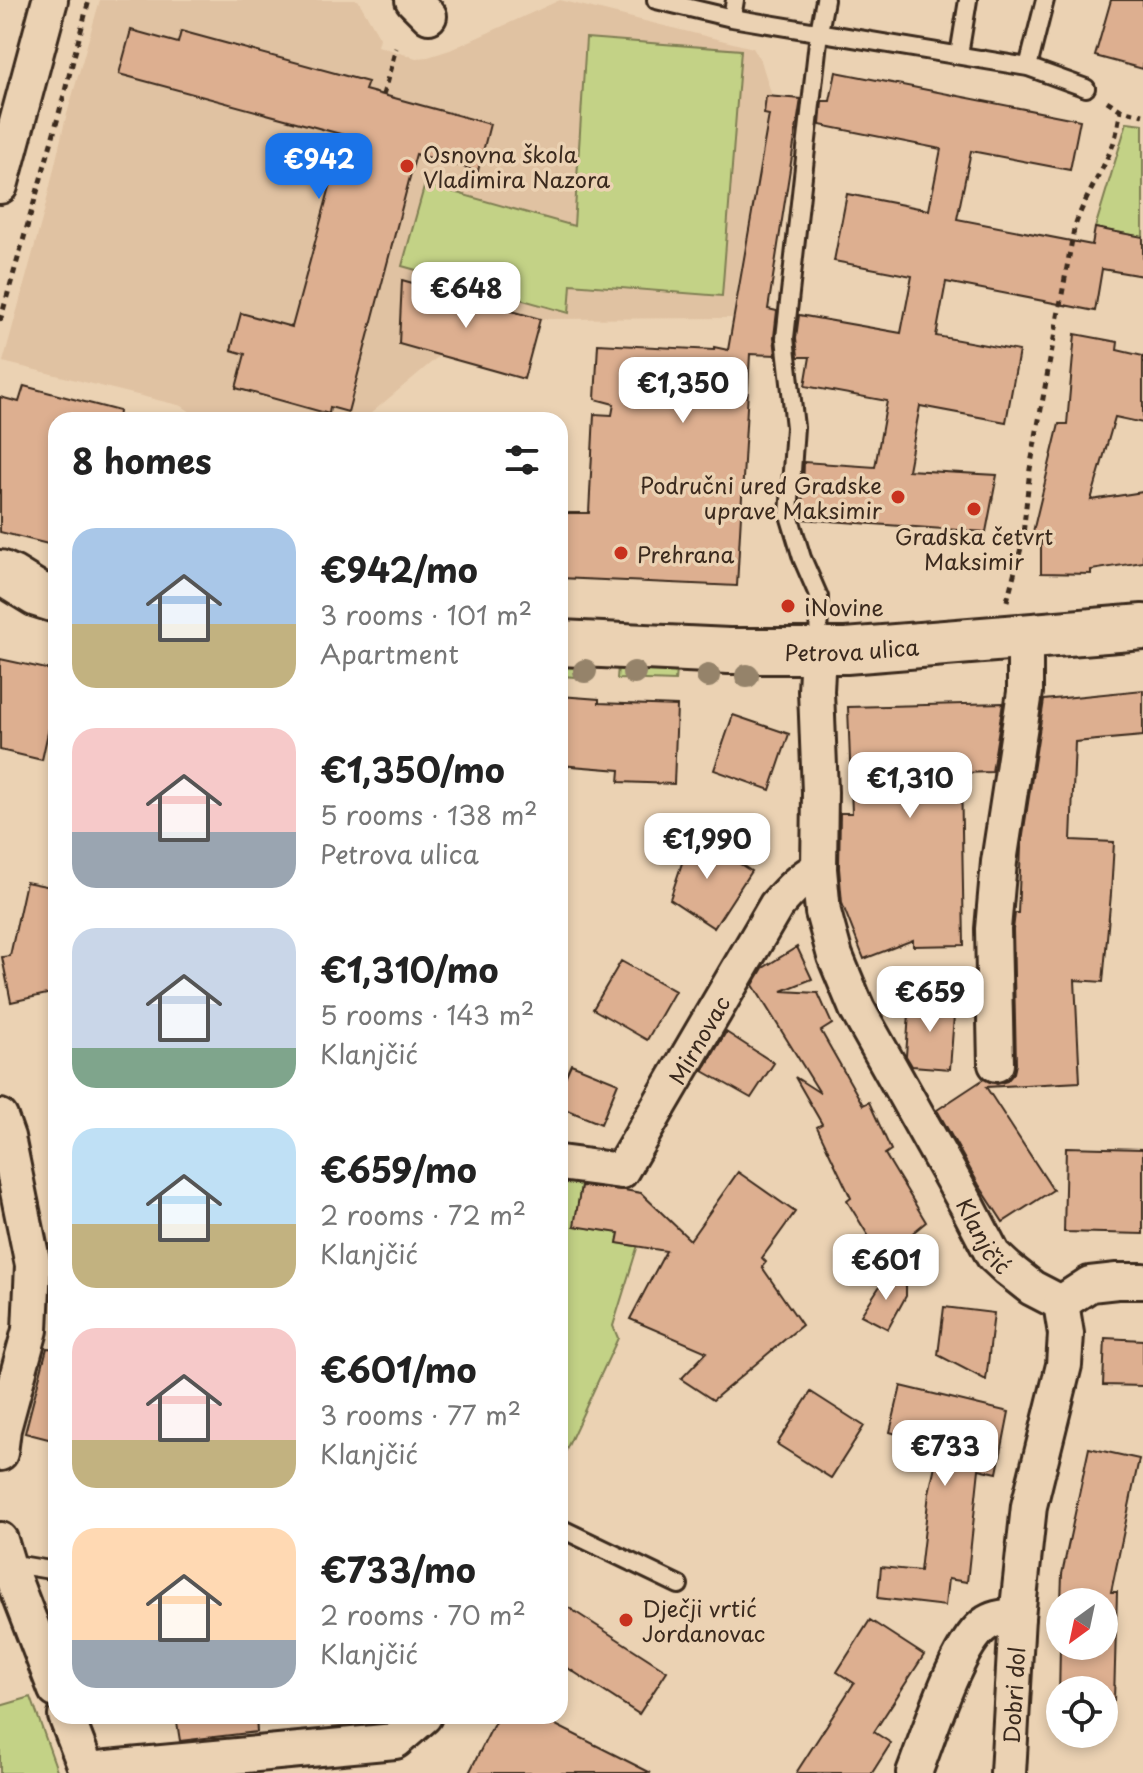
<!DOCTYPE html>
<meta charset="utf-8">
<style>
body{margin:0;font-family:"Playpen Sans",sans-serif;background:#f2f2f2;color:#222;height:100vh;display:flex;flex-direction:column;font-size:30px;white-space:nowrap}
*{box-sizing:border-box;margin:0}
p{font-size:26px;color:#767676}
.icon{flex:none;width:44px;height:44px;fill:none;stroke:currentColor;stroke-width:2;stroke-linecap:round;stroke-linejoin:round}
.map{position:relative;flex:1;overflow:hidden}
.side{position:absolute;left:48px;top:412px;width:520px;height:1312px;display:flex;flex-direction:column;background:#fff;border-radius:24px;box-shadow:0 4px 12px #0003}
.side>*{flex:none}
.needle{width:52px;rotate:213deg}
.fabs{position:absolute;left:1046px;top:1588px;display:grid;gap:16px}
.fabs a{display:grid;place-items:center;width:72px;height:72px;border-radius:50%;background:#fff;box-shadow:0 4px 12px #0003;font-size:40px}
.price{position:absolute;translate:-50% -68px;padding:0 18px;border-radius:16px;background:#fff;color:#222;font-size:26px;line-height:52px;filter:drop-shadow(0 2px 4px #0008)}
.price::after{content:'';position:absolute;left:50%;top:48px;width:24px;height:18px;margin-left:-12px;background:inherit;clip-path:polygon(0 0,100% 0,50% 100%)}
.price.selected{background:#1a73e8;color:#fff}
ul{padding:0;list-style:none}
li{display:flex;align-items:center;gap:24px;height:200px;padding:0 24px}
li span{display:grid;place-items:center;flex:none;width:224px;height:160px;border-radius:24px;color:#555}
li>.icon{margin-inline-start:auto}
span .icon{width:96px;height:96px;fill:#fffc;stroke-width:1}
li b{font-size:34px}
h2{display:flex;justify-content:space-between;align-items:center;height:96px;padding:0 24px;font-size:34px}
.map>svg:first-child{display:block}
.built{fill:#e0c2a2}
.green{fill:#c3d286;stroke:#7f7e52;stroke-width:2}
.building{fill:#ddaf90;stroke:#3b2a1e;stroke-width:2}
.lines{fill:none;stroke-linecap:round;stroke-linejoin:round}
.lane-casing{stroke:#3b2a1e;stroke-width:22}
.street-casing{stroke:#3b2a1e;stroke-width:40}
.secondary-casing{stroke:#3b2a1e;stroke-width:50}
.path{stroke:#3b2a1e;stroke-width:5;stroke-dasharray:6 6;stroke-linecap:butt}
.lane{stroke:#ebd2b3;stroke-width:16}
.street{stroke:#ebd2b3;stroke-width:34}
.secondary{stroke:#ebd2b3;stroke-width:44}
.tree{fill:#95836a}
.poi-dot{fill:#c8321e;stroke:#ebd2b3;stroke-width:3}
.labels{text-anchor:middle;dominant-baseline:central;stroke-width:7;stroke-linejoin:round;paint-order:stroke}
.poi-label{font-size:22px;fill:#3b2a1e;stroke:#ebd2b3;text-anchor:start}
.street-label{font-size:22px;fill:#3b2a1e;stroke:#ebd2b3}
</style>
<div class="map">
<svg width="1143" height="1773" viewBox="0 0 1143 1773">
<rect width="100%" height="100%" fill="#ebd2b3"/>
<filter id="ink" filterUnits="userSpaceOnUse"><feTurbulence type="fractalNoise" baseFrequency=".0125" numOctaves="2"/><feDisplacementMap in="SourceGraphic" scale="16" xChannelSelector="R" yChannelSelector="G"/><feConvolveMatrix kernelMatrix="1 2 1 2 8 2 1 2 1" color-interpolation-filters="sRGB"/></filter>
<g filter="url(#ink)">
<path class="built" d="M100 0H358L380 38 378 46 416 58 428 57 450 50 560 0 753 48 761 61 772 96 732 318 540 319 524 379 439 356 363 420H202L182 406 3 362 44 212 65 121Z"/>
<path class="green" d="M586 38 741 50 722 296 571 284 569 313 402 266 425 184 574 226Z
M1127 122 1143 124V237L1095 228Z
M560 663 594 665 593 678 560 676Z
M618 666 676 669 675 681 617 679Z
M561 1172 580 1175 581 1184 575 1226 619 1233 617 1243 634 1246 638 1245 613 1326 618 1338 560 1463Z
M31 1697 58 1773H0V1706Z"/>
<path class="building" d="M1111 0H1143V69L1095 56Z
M131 30 178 43 181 31 368 82 365 90 490 124 478 171 416 154 348 412 330 407 329 414 236 388 245 354 231 350 241 313 292 327 344 135 119 74Z
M836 72 1080 120 1070 170 971 151 957 219 1092 245 1095 228 1143 237V276L1102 269 1095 311 946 282 936 336 1019 351 1006 422 920 406 908 470 997 475 986 532 802 519 804 462 875 467 887 401 805 386 810 357H798L796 338 799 315 901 333 912 276 834 261 847 194 929 210 941 149 820 125 822 101H830Z
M766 96 801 99 768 309 777 311 774 337 776 355 750 354 737 586 560 578V513H589L594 414 612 415 614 404 595 399 598 344 714 350V347L728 350 769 115 764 114Z
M402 280 540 319 524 379 399 344Z
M1075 334 1118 342 1117 350 1143 356V423L1115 417 1091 500 1143 492V562L1091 570V574L1041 573V536H1032L1059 424H1067Z
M24 386 119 411 118 420H56V546L0 532V397L19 402Z
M0 659 56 671V696L42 760 0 750Z
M1143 690V736L1075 742 1071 840 1114 842 1111 894 1103 982 1075 980 1080 1082 986 1087 1053 1190 1003 1222 979 1185 937 1110 984 1079 997 1084 1007 1081 1014 1073 1016 1064 1013 930 1015 913H1018L1021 848 1044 700Z
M560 696 599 699V703L677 706 674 784 619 782 620 770 560 765Z
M1003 703 992 772 961 773 964 945 913 946V940L864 959 842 903 839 868 840 813H852L848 707Z
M733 715 789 734 770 790 714 770Z
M692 833 751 871 714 928 670 899Z
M26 882 56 888V992L11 1002 2 957 10 956Z
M797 947 812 979 782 991 818 993 832 1024 821 1031 863 1105 869 1102 891 1150 885 1154 926 1222 882 1258 847 1201 851 1198 817 1127 822 1124 795 1077 820 1093 753 985 763 968Z
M621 961 675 991 647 1040 593 1009Z
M910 999 955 1002 950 1069 912 1066 906 1056Z
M726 1032 774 1063 751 1098 703 1071Z
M571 1064 618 1083 601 1124 560 1107V1089Z
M1066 1147 1143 1149V1234L1064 1232Z
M738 1172 795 1212 762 1258 766 1262 762 1267 802 1325 713 1400 681 1379 707 1352 630 1319 666 1251 617 1243 619 1233 574 1226 581 1186 624 1190 641 1193 690 1240Z
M887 1275 906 1285V1296L888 1329 861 1315Z
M944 1307 994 1313 986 1380 938 1355Z
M1105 1338 1143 1340V1386L1103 1385Z
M47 1348 56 1349V1441L25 1433Z
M901 1386 1009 1412 997 1473 979 1469 967 1582 948 1579 945 1606 878 1598 881 1567 920 1571 929 1493 939 1447 890 1432Z
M811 1392 864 1426 831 1478 777 1444Z
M1089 1448 1139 1459 1111 1592H1117L1114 1700H1104V1690H1060L1059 1699 1060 1646H1104V1602H1061L1062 1574Z
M560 1602 667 1671 639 1714 560 1663Z
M870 1620 924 1655 874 1732 891 1743 872 1773H796L854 1683 837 1672Z
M176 1716H256L257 1732 180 1741Z
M498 1716H538L651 1773H469Z"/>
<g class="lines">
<defs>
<path id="lane" d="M656 0 732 18 1028 67 1086 88
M732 18 735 0
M959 55 968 0
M1028 67 1045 0
M818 650 819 597 802 558 789 515 795 427 785 338 819 32 825 0
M560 1528 679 1585
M8 1563 56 1571"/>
<g id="street">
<path d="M413 0 429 16"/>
<path d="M0 186 50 0"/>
<path id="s1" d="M818 651 816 691 820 792 819 869 823 912 835 956 857 1009 967 1205 993 1255 1008 1269 1032 1288 1061 1303"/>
<path d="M996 1064 993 929 999 862 1025 692V637"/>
<path d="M0 1117 7 1137 33 1265 30 1330 3 1429 0 1453"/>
<path id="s2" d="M560 1163 621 1171 776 906C790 890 801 878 819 869"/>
<path d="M1061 1303 1090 1284 1117 1281H1143"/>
<path d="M0 1540 7 1563 56 1690"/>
<path d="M66 1716 88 1773"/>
<path d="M87 1770 395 1741 424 1716"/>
<path d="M914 1773C928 1738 957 1641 987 1623 996 1617 1006 1617 1017 1617"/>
<path id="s3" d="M1008 1773 1017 1617 1029 1506 1064 1365 1066 1334 1061 1303"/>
</g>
<g id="secondary">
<path d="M0 573 11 578 37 594 56 600"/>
<path id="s4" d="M560 643 729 651H846L1143 627"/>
</g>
</defs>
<use href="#lane" class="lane-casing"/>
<use href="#street" class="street-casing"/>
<use href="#secondary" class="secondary-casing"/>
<path class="path" d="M383 95 396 48
M1107 101 1121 110 1143 115
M0 321 52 140 89 0
M1007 601 1022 544 1030 469 1074 229C1083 200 1101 175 1112 147 1117 136 1118 122 1121 110"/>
<use href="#lane" class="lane"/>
<use href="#street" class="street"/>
<use href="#secondary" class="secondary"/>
</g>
<g class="tree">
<circle cx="585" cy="671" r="12"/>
<circle cx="634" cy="673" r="12"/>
<circle cx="708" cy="676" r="12"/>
<circle cx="747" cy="676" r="12"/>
</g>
</g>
<g class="poi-dot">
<circle cx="407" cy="166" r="8"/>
<circle cx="898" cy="497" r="8"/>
<circle cx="974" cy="509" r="8"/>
<circle cx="621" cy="553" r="8"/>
<circle cx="788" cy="606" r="8"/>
<circle cx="626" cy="1620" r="8"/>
</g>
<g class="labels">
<g class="poi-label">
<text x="423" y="153">Osnovna škola<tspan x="423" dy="25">Vladimira Nazora</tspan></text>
<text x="882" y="484" text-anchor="end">Područni ured Gradske<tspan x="882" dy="25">uprave Maksimir</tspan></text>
<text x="974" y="535" text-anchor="middle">Gradska četvrt<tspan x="974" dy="25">Maksimir</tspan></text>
<text x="637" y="553">Prehrana</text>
<text x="804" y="606">iNovine</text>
<text x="642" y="1607">Dječji vrtić<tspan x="642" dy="25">Jordanovac</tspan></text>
</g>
<g class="street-label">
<text stroke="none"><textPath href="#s4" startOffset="292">Petrova ulica</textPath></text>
<text stroke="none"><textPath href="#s2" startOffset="214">Mirnovac</textPath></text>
<text stroke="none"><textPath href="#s1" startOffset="624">Klanjčić</textPath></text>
<text stroke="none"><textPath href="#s3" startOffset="78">Dobri dol</textPath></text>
</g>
</g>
</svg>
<div class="fabs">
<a><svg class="needle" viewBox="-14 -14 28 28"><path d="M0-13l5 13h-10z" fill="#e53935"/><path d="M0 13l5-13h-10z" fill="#767676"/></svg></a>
<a><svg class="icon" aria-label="locate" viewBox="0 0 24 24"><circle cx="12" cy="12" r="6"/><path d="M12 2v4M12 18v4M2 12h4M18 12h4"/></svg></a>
</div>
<b class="price selected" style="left:319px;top:201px">€942</b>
<b class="price" style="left:466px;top:330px">€648</b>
<b class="price" style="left:683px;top:425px">€1,350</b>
<b class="price" style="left:910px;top:820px">€1,310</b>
<b class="price" style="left:707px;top:881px">€1,990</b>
<b class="price" style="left:930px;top:1034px">€659</b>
<b class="price" style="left:886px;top:1302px">€601</b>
<b class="price" style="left:945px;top:1488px">€733</b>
<section class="side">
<h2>8 homes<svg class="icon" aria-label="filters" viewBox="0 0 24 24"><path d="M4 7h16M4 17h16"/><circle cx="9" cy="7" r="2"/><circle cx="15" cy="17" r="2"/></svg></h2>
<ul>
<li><span style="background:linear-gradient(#a9c7e8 60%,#c2b280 0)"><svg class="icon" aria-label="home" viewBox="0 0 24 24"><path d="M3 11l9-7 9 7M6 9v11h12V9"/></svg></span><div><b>€942/mo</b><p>3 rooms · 101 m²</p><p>Apartment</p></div></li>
<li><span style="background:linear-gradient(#f6c9c9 65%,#9aa5b1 0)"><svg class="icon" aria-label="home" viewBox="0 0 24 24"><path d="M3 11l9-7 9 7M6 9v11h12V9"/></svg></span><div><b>€1,350/mo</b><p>5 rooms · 138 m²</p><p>Petrova ulica</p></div></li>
<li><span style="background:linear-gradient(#c9d6e8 75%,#7fa58c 0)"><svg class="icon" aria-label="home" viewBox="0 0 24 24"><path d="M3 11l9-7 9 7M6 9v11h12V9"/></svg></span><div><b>€1,310/mo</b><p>5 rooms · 143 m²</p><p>Klanjčić</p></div></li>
<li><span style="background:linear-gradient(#bfe0f5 60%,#c2b280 0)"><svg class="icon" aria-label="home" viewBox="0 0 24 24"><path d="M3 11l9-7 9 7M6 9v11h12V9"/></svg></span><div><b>€659/mo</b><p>2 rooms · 72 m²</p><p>Klanjčić</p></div></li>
<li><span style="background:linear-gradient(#f6c9c9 70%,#c2b280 0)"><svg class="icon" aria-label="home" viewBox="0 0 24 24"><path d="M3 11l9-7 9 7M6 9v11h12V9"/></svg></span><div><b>€601/mo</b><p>3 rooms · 77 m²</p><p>Klanjčić</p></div></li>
<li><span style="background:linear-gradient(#ffd9b3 70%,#9aa5b1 0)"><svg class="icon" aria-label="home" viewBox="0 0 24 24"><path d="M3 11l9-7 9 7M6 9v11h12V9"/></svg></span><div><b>€733/mo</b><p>2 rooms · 70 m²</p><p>Klanjčić</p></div></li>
</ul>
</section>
</div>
